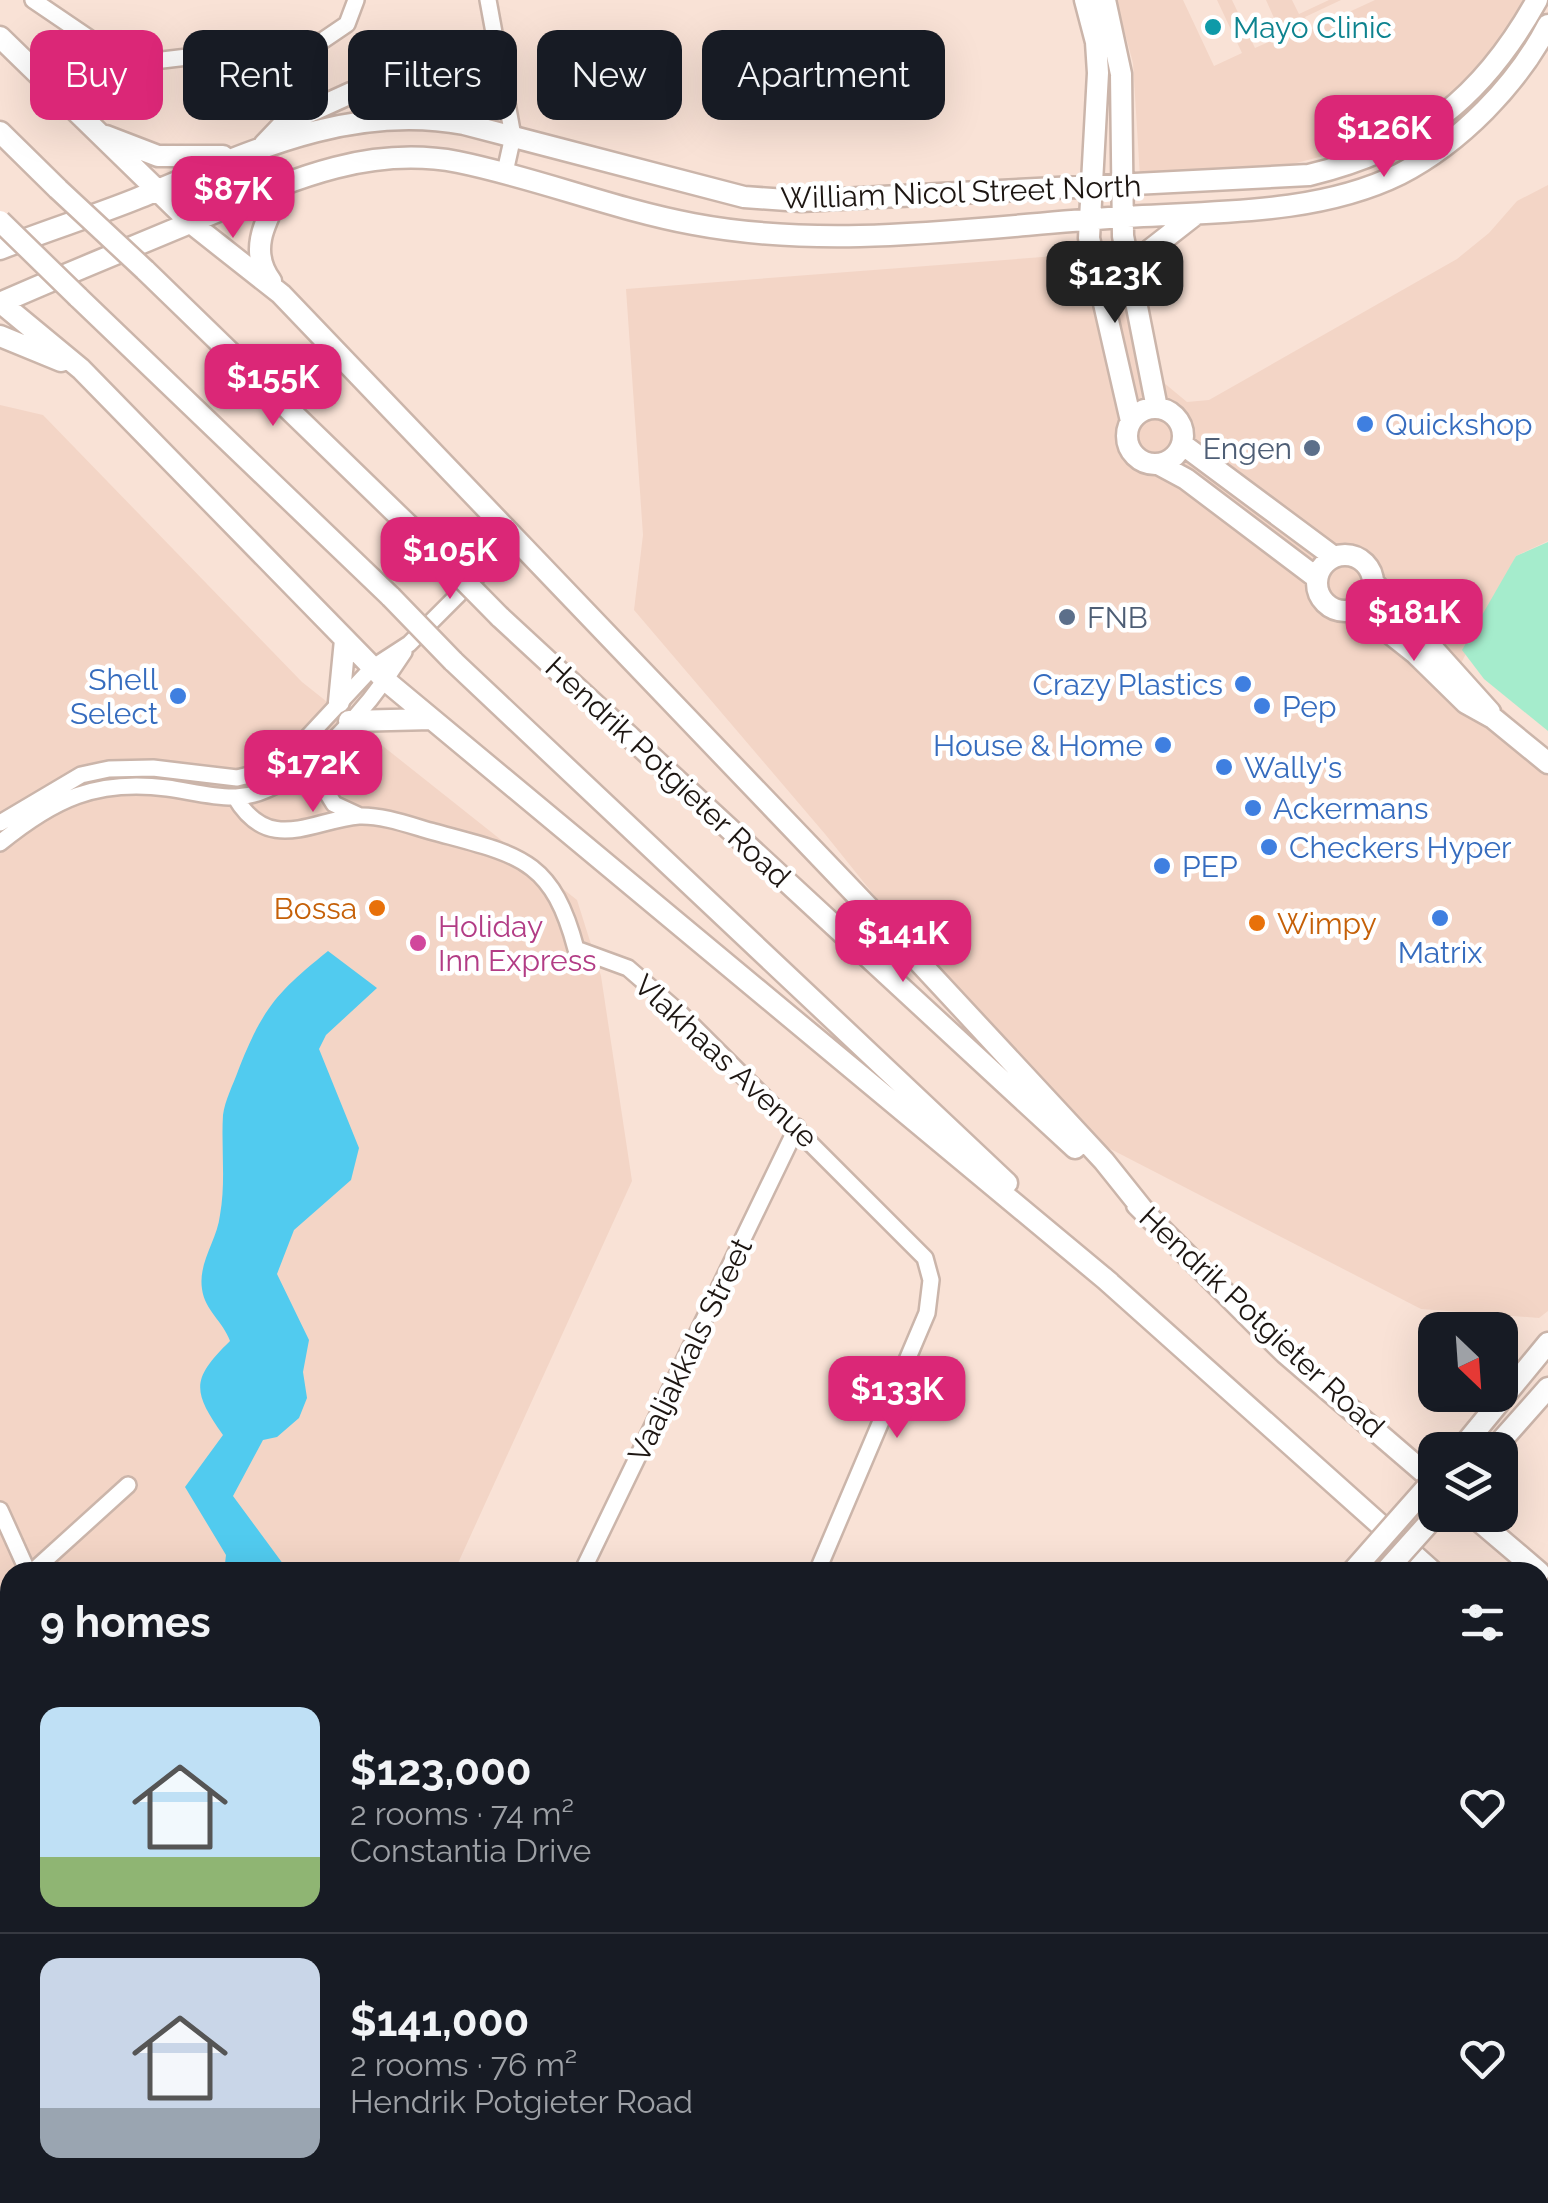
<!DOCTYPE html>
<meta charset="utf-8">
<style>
body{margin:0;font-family:Raleway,sans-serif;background:#242831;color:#f1f3f6;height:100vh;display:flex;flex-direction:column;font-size:38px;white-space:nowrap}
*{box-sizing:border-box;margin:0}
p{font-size:32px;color:#9ea1a6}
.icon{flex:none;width:55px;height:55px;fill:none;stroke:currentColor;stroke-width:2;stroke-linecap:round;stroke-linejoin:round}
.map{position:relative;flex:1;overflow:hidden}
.details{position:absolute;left:0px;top:1562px;width:1550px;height:642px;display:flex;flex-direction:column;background:#171b24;border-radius:30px 30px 0 0;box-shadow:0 10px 40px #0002}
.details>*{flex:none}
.hud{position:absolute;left:30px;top:30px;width:1000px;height:90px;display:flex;gap:20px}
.needle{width:65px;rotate:155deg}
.tools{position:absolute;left:1418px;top:1312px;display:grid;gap:20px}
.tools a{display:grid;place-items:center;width:100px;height:100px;border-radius:20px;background:#171b24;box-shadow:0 10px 40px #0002;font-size:50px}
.price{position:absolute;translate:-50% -85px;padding:0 22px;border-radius:20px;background:#db2777;color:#fff;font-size:32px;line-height:65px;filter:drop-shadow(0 2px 5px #0008)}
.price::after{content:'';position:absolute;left:50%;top:60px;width:30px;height:22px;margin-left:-15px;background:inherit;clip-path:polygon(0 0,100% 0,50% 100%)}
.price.selected{background:#222;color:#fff}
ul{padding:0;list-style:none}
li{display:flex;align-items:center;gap:30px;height:250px;padding:0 40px}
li+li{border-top:2px solid #363941}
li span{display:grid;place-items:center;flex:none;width:280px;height:200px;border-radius:20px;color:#555}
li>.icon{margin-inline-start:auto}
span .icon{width:120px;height:120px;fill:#fffc;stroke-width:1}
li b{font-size:42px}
h2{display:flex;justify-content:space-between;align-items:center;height:120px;padding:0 40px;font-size:42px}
.tag{padding:0 35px;border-radius:20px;background:#171b24;box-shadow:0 10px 40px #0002;font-size:35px;line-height:90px}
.tag.selected{background:#db2777;color:#fff}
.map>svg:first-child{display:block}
.built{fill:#f3d5c6}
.green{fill:#a5eccc}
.water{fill:#51cbef}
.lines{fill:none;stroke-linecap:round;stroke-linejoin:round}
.street-casing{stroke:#cbb5aa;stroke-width:20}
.secondary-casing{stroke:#cbb5aa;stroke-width:25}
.street{stroke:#fff;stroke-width:15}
.secondary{stroke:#fff;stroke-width:20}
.secondary-bridge-casing{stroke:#cbb5aa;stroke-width:25;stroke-linecap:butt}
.secondary-bridge{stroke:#fff;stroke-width:20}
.culture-dot{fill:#0f9aa8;stroke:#fff;stroke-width:4}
.shop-dot{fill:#3f7fe0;stroke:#fff;stroke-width:4}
.service-dot{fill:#5c6f8a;stroke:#fff;stroke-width:4}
.food-dot{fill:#e8710a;stroke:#fff;stroke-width:4}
.hotel-dot{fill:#d1479c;stroke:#fff;stroke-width:4}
.labels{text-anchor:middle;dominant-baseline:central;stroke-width:9;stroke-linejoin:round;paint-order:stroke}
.culture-label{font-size:30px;fill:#0d838f;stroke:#fff;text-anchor:start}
.street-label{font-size:30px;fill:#1d1612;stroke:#fff}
.shop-label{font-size:30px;fill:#366cbe;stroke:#fff;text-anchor:start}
.service-label{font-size:30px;fill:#4e5e75;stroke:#fff;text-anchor:end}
.food-label{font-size:30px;fill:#c56008;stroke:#fff;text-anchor:end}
.hotel-label{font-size:30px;fill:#b23c85;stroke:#fff;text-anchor:start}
</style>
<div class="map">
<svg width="1548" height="2203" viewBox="0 0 1548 2203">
<rect width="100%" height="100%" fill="#f9e2d6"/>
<path class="built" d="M1116 0H1183L1214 66 1242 53 1217 0H1232L1255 48 1282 36 1266 0H1292L1299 14 1329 0H1341L1305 17 1310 30 1375 0H1523L1515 22 1455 91 1380 141 1285 166 1140 177 1133 63Z
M1548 185V541L1516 556 1454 677 1498 704 1548 753V1311L1539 1318 1421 1309 1093 1140 975 1021 825 834 634 610 643 535 626 289 1108 252 1134 254 1152 373 1187 402 1209 400 1457 259 1489 233 1517 201Z
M0 405 43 415 302 682 577 900 601 976 632 1181 454 1572H10V2195H170L166 2203H0Z
M1548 2043V2203H1492L1495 2195H1540V2066Z"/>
<path class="green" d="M1548 542V731L1484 679 1462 650 1516 556Z"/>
<path class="water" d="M328 951 377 988 326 1035 319 1049 359 1148 351 1180 294 1230 277 1274 309 1340 303 1372 307 1398 299 1418 277 1437 263 1440 233 1496 289 1572H224L226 1555 185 1487 223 1435C192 1391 191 1379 230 1341 223 1321 205 1311 202 1289 198 1262 217 1241 220 1215 226 1182 221 1148 223 1115 225 1100 233 1085 238 1071 262 1009 277 992 328 951Z"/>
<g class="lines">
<defs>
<path id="street" d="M33 0 117 57 137 63 322 41 347 24 356 0
M488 0 513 136 505 172
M310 765 334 804 360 816
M235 797C269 855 312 820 359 816 383 815 412 826 434 832 519 855 552 858 576 949L628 968 681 1014 925 1258 931 1280 927 1313 817 1572
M0 823 81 775 109 769 153 768 237 778 265 771 290 756 372 668 409 644 514 539
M0 843C54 799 96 779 167 788 189 791 214 798 236 797 298 795 373 701 404 652
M0 1510 28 1572
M32 1572 128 1485
M582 1572 797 1127
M0 1601 10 1592
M0 1784 10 1790
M0 1867 10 1875
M1540 1951 1548 1930
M1540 2025 1548 2001
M514 2195 529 2203
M550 2203 553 2195
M1450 2203 1453 2195
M1480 2203 1482 2195"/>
<path id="secondary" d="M1085 0 1096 42 1098 73 1089 238 1131 421
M1105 0 1121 74 1123 236 1157 408
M0 37 191 223 281 294 868 907 1104 1161 1144 1211
M0 132 58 189
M106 136 158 156H223
M264 145 285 123 351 93 452 88 495 48
M0 249C45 231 91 217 136 199 242 156 345 102 464 124L744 197 801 201 1309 175C1418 149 1483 97 1537 0
M145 270 435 551
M271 281C246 248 269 216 285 183
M1134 289 1150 250 1196 214
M78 297 391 597
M0 302 81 369 385 680 1110 1283
M0 303C61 276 123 251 185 225 275 188 359 143 458 162 537 178 613 209 693 224 830 250 972 228 1109 218 1203 211 1313 217 1400 174 1460 143 1517 85 1548 25
M0 336 61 361
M1127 436a28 28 0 1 1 56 0a28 28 0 1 1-56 0Z
M1182 444 1334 557
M1160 465 1186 479 1317 578
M1317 583a28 28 0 1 1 56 0a28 28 0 1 1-56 0Z
M1374 583 1490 712
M1358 608 1416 654 1466 703 1493 718 1548 763
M500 617 1075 1148
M453 661 1007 1183
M339 702 345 640
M349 721 432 719
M1137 1205 1285 1353 1435 1482
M1103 1277 1433 1572
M1460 1450 1548 1343
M1493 1450 1548 1388
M1472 1515 1539 1572
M1541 1670 1548 1687
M993 2203 997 2195
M1024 2203 1027 2195"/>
</defs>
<use href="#street" class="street-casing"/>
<use href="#secondary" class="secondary-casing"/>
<use href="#street" class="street"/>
<use href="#secondary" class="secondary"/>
<defs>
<path id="secondary-bridge" d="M58 189 145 270
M0 221 78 297
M435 551 500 617
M391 597 453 661
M1352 1572 1435 1478
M1385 1572 1436 1515"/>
</defs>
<use href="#secondary-bridge" class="secondary-bridge-casing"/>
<use href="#secondary-bridge" class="secondary-bridge"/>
</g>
<circle class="culture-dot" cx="1213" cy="27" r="10"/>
<g class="shop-dot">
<circle cx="1365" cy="424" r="10"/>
<circle cx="1243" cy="684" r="10"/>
<circle cx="178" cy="696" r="10"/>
<circle cx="1262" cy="706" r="10"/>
<circle cx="1163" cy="745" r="10"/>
<circle cx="1224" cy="767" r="10"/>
<circle cx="1253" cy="808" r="10"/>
<circle cx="1269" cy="847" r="10"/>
<circle cx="1162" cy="866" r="10"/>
<circle cx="1440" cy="918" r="10"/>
</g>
<g class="service-dot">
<circle cx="1312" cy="448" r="10"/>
<circle cx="1067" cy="617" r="10"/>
</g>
<g class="food-dot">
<circle cx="377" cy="908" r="10"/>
<circle cx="1257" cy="923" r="10"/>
</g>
<circle class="hotel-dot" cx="418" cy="943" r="10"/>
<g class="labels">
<g class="culture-label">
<text x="1233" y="27">Mayo Clinic</text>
</g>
<g class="street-label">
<text transform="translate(961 192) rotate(-2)">William Nicol Street North</text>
<text transform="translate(668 772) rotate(43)">Hendrik Potgieter Road</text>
<text transform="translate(726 1061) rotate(43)">Vlakhaas Avenue</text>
<text transform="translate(1262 1322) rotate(43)">Hendrik Potgieter Road</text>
<text transform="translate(690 1350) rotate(-64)">Vaaljakkals Street</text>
</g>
<g class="shop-label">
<text x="1385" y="424">Quickshop</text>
<text x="158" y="679" text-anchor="end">Shell<tspan x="158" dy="34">Select</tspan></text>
<text x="1223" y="684" text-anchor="end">Crazy Plastics</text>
<text x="1282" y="706">Pep</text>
<text x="1143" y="745" text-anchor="end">House &amp; Home</text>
<text x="1244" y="767">Wally's</text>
<text x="1273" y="808">Ackermans</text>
<text x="1289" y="847">Checkers Hyper</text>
<text x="1182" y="866">PEP</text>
<text x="1440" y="952" text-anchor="middle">Matrix</text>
</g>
<g class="service-label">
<text x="1292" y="448">Engen</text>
<text x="1087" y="617" text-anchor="start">FNB</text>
</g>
<g class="food-label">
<text x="357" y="908">Bossa</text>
<text x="1277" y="923" text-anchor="start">Wimpy</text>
</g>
<g class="hotel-label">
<text x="438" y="926">Holiday<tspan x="438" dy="34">Inn Express</tspan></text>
</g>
</g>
</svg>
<div class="tools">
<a><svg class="needle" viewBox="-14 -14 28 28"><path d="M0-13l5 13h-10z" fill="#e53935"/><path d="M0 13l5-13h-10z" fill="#9ea1a6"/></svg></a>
<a><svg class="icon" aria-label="layers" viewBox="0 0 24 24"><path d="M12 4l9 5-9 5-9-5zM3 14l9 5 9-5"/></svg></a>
</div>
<b class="price" style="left:1384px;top:180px">$126K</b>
<b class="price" style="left:233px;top:241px">$87K</b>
<b class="price selected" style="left:1115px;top:326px">$123K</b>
<b class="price" style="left:273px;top:429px">$155K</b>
<b class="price" style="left:450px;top:602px">$105K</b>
<b class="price" style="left:1414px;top:664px">$181K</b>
<b class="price" style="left:313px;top:815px">$172K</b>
<b class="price" style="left:903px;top:985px">$141K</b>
<b class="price" style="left:897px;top:1441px">$133K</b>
<div class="hud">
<a class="tag selected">Buy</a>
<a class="tag">Rent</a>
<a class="tag">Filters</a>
<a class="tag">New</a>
<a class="tag">Apartment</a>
</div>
<section class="details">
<h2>9 homes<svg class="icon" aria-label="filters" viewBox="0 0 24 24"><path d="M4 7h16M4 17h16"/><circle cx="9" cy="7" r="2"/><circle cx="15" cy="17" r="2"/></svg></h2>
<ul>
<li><span style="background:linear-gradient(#bfe0f5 75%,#8fb573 0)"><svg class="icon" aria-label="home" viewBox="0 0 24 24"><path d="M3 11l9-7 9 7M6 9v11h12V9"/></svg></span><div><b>$123,000</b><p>2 rooms · 74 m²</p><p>Constantia Drive</p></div><svg class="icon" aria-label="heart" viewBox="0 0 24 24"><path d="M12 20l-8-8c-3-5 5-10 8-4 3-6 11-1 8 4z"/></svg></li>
<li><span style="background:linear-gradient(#c9d6e8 75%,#9aa5b1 0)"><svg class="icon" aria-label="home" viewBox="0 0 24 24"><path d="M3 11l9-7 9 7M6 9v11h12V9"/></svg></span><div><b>$141,000</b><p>2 rooms · 76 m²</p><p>Hendrik Potgieter Road</p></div><svg class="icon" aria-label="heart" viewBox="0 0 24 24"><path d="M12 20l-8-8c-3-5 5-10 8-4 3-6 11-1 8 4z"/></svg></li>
</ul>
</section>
</div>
